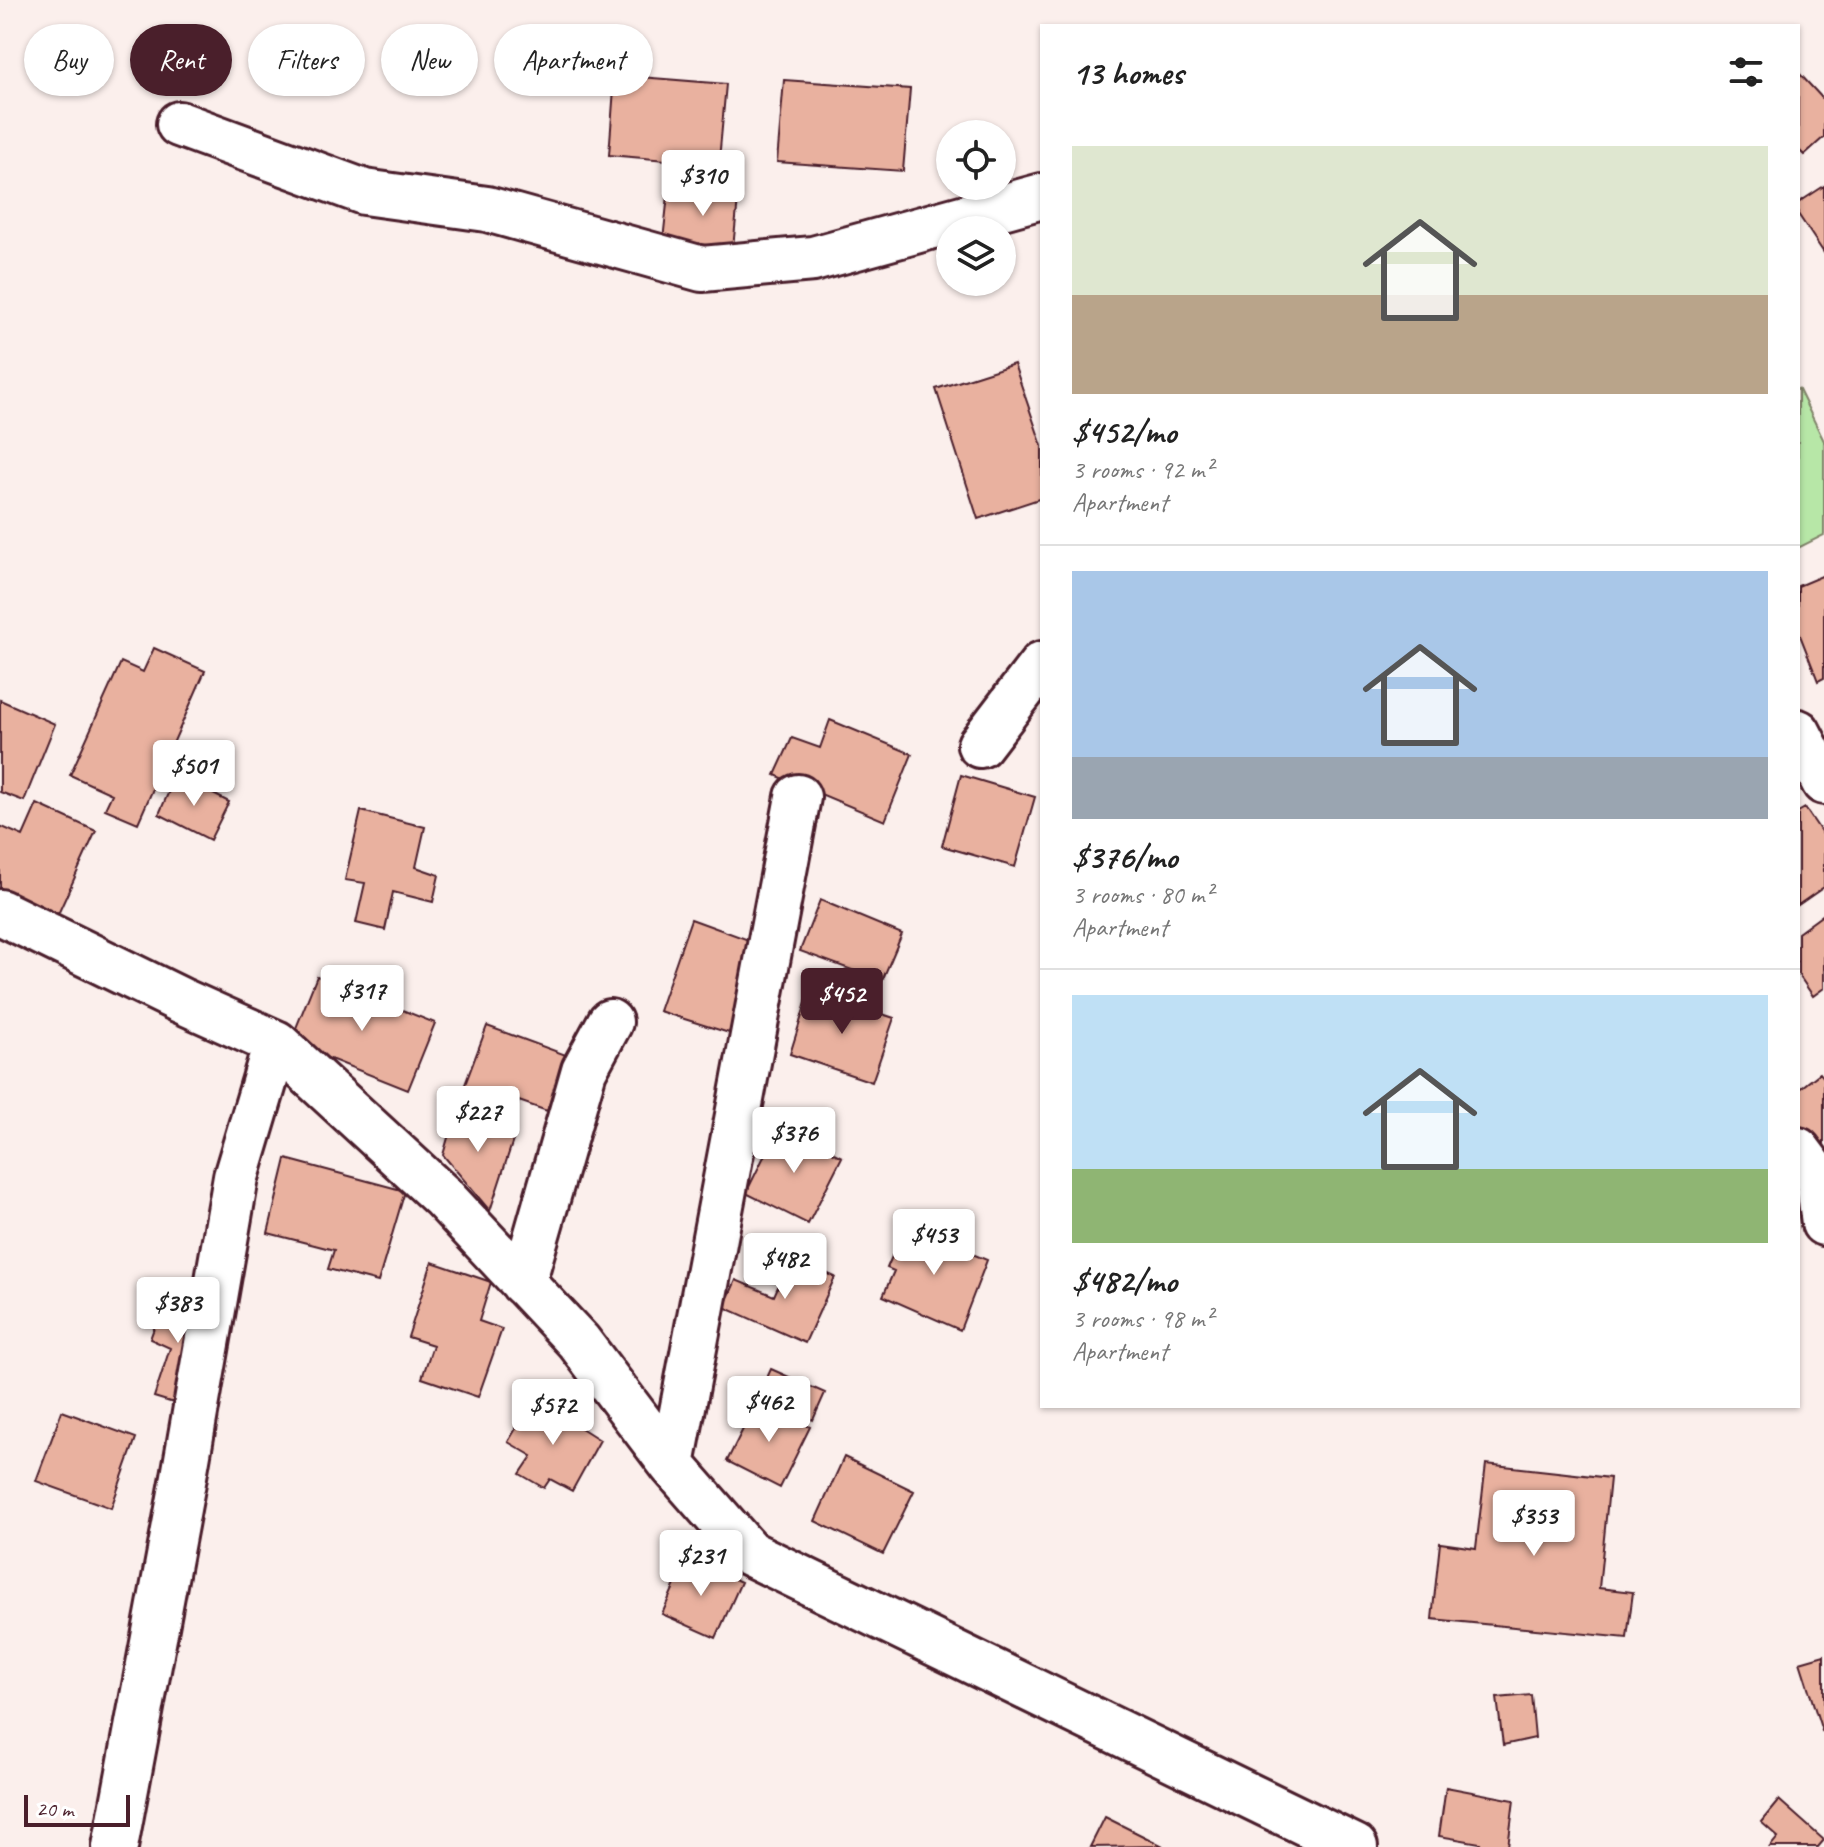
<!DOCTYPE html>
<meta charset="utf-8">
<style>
body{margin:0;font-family:Caveat,sans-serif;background:#f2f2f2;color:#222;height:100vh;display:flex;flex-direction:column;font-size:30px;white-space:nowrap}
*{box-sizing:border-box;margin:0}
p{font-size:26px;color:#767676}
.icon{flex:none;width:44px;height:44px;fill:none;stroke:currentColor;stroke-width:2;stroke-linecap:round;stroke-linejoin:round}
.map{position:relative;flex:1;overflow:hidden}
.drawer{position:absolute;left:1040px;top:24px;width:760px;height:1384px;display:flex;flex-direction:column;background:#fff;border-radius:0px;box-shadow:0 2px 6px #0004}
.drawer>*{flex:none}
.guide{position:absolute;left:24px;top:24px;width:760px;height:72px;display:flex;gap:16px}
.tools{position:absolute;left:936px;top:120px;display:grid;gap:16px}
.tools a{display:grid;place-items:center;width:80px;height:80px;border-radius:50%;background:#fff;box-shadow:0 2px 6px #0004;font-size:40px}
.scale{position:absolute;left:24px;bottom:20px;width:106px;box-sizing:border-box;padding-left:8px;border:4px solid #4a1f2b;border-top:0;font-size:22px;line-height:28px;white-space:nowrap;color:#4a1f2b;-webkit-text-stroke:6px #fff;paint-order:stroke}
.price{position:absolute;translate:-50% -68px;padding:0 18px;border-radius:8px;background:#fff;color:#222;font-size:26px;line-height:52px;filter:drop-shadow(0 2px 4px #0008)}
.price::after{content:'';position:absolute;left:50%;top:48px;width:24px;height:18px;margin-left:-12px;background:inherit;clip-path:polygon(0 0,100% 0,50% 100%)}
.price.current{background:#4a1f2b;color:#fff}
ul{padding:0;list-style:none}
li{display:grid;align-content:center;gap:16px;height:424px;padding:0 32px}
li+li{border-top:2px solid #e0e0e0}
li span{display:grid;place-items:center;height:248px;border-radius:0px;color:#555}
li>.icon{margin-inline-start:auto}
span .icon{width:144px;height:144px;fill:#fffc;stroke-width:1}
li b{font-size:34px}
h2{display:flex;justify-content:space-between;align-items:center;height:96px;padding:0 32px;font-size:34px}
.tag{padding:0 28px;border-radius:36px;background:#fff;box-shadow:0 2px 6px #0004;font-size:28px;line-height:72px}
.tag.current{background:#4a1f2b;color:#fff}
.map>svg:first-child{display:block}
.green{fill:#b7e7a7;stroke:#808369;stroke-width:2}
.building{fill:#e9b19f;stroke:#4a1f2b;stroke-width:2}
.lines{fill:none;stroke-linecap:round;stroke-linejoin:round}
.minor-casing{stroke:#4a1f2b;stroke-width:50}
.minor{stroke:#fff;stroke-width:44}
</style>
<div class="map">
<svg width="1824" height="1847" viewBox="0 0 1824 1847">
<rect width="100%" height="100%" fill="#fbefec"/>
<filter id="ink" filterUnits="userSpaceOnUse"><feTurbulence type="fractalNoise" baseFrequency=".0125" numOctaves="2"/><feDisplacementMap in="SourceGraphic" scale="16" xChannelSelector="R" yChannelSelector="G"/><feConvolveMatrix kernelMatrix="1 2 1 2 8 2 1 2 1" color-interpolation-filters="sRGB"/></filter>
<g filter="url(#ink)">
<path class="green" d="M1798 388 1824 441V535L1798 548Z"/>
<path class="building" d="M1798 72 1824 100V137L1804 155 1798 149Z
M615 75 726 84 719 160 667 157 666 160 609 155Z
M784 80 910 89 903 171 777 162Z
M708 185 739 189 733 248 663 240 668 195 707 199Z
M1824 186V253L1798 214V203Z
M1014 364 1042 446V498L978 519 936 389Z
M1824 575V678L1818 681 1798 630V586Z
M154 648 205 671 138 823 105 809 112 794 70 775 121 662 143 672Z
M0 700 55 724 24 801 0 792Z
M830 720 912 754 885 821 775 775 792 738 820 748Z
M176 775 229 802 210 840 159 814Z
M961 775 1035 797 1015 867 942 846Z
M37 804 96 831 54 923 0 899V826L23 836Z
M1805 808 1824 836V887L1798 905V812Z
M361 811 425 827 416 867 439 875 433 902 393 892 385 930 356 923 365 883 345 880Z
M820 900 902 934 882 981 800 951Z
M1824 914V988L1813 996 1798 974V933Z
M691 919 757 943 729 1033 659 1011Z
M317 976 435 1023 408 1090 290 1043Z
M810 990 894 1018 872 1082 790 1054Z
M487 1026 566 1055 547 1111 519 1101 511 1124 457 1106Z
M1820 1073 1824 1078V1156L1798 1139V1090Z
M456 1110 515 1134 490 1211 443 1155Z
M779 1126 842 1157 808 1224 746 1193Z
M286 1159 405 1191 378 1282 328 1269 334 1250 268 1233Z
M905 1226 987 1260 960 1330 883 1296 894 1271 887 1268Z
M791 1257 835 1277 805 1343 724 1307 736 1280 774 1296Z
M432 1262 491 1282 479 1321 502 1329 478 1397 422 1378 433 1345 408 1337Z
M166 1296 210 1310 180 1405 154 1397 170 1348 150 1339Z
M771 1369 825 1393 813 1420 760 1393Z
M534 1398 600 1440 572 1491 550 1479 544 1488 520 1474 532 1456 508 1442Z
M757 1401 810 1427 780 1488 727 1461Z
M62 1411 136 1438 111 1508 36 1481Z
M844 1457 914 1491 883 1554 815 1521Z
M1486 1464 1610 1478 1599 1588 1633 1592 1627 1638 1432 1619 1440 1543 1476 1548Z
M687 1557 741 1582 716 1638 662 1614Z
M1824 1655V1730L1822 1731 1800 1662Z
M1531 1695 1535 1738 1503 1745 1497 1698Z
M1446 1787 1514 1800 1508 1847H1512H1479L1480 1843 1439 1836Z
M1779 1800 1824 1840 1818 1847H1770L1778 1837 1761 1822Z
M1105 1817 1163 1846 1090 1847Z"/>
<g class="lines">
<defs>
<path id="minor" d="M179 124 364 192 487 209 702 269 813 259 1042 196
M1798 732 1824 782
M980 745 1042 664
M0 912 180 1000 276 1043 442 1196 579 1342 672 1465 749 1553 1355 1847
M1798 1150 1818 1177 1824 1223
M523 1283 584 1070 610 1022
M672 1465 798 797
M115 1847 183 1482 236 1177 276 1043"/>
</defs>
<use href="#minor" class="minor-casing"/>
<use href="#minor" class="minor"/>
</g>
</g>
</svg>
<div class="tools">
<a><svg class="icon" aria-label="locate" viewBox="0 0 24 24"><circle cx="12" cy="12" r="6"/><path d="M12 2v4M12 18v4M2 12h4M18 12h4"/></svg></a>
<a><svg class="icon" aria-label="layers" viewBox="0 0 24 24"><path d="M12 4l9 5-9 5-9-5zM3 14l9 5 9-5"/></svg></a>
</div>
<div class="scale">20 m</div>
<b class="price" style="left:703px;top:218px">$310</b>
<b class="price" style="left:194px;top:808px">$501</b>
<b class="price" style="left:362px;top:1033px">$317</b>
<b class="price current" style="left:842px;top:1036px">$452</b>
<b class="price" style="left:478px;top:1154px">$227</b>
<b class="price" style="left:794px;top:1175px">$376</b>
<b class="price" style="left:934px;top:1277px">$453</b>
<b class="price" style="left:785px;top:1301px">$482</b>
<b class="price" style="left:178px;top:1345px">$383</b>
<b class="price" style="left:769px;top:1444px">$462</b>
<b class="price" style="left:553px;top:1447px">$572</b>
<b class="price" style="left:1534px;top:1558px">$353</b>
<b class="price" style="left:701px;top:1598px">$231</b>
<div class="guide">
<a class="tag">Buy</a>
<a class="tag current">Rent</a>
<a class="tag">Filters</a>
<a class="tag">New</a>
<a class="tag">Apartment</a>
</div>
<section class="drawer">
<h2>13 homes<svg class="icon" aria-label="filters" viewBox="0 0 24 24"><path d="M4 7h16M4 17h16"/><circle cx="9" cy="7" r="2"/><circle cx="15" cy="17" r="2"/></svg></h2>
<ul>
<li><span style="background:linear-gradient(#dfe7d0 60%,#b9a48a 0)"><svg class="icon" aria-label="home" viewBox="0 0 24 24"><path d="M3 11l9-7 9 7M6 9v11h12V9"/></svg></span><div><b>$452/mo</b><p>3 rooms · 92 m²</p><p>Apartment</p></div></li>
<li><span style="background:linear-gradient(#a9c7e8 75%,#9aa5b1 0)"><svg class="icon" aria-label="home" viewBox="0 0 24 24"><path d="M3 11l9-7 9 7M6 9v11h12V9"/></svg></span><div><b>$376/mo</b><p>3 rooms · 80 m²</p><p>Apartment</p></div></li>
<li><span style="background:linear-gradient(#bfe0f5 70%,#8fb573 0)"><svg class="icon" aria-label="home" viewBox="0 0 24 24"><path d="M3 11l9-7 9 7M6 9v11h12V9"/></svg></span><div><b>$482/mo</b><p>3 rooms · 98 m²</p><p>Apartment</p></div></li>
</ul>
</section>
</div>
